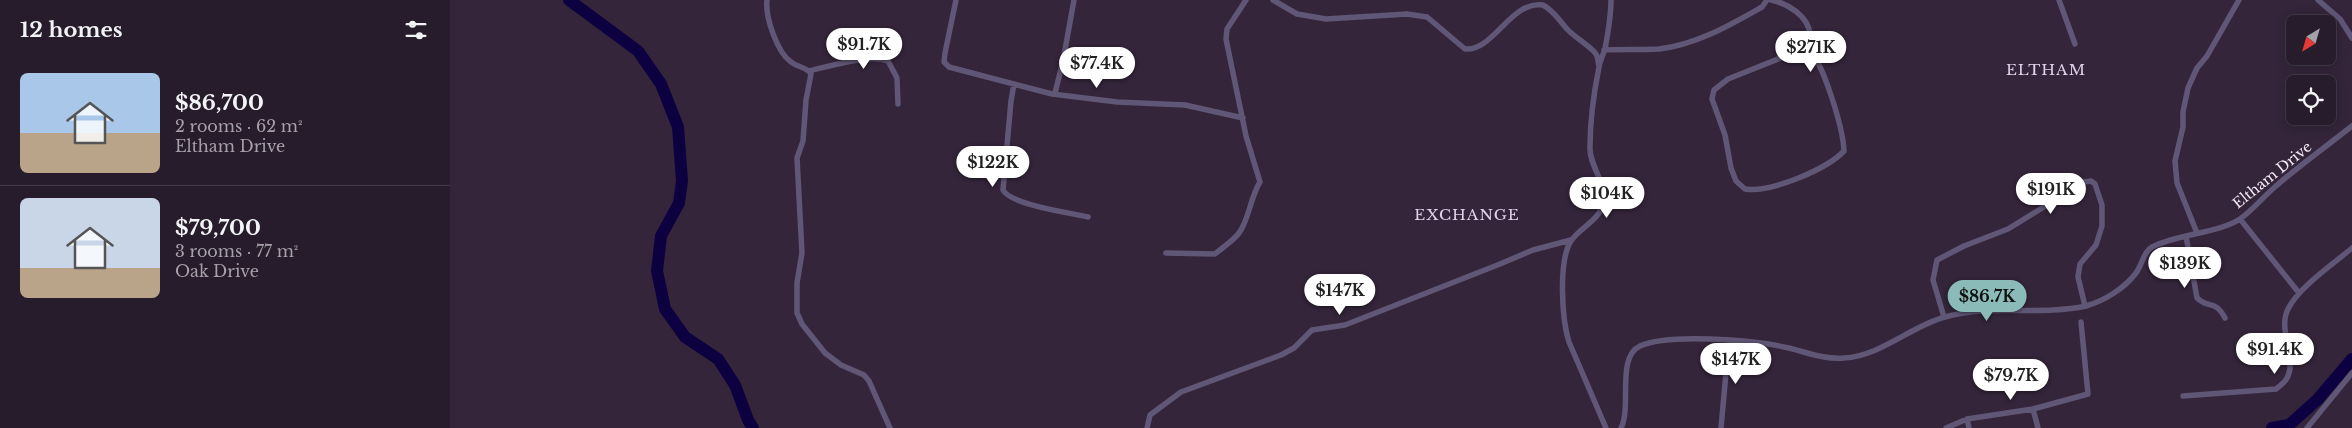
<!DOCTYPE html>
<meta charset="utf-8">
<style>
body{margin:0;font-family:"Libre Baskerville",serif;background:#332938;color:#f1f3f6;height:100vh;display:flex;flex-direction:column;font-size:19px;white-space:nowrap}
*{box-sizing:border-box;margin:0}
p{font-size:16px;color:#a4a1a9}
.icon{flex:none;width:28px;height:28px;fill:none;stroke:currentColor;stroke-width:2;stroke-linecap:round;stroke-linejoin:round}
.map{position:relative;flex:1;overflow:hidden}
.details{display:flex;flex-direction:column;background:#271c2c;width:450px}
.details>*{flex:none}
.needle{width:32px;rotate:217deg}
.fabs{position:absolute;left:1836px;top:15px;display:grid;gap:10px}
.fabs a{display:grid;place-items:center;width:50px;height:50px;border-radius:8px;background:#271c2c;box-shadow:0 2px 12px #0003,0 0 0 1px #433a48;font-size:25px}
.price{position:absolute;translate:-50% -42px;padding:0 11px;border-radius:18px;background:#fff;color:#222;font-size:16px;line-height:32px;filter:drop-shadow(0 1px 2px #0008)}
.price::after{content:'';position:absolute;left:50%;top:30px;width:15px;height:11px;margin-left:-8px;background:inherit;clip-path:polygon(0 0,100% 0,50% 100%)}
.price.current{background:#8bbbb9;color:#111}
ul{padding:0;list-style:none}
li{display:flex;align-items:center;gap:15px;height:125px;padding:0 20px}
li+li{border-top:1px solid #433a48}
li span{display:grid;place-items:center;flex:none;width:140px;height:100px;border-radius:8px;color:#555}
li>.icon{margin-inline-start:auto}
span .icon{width:60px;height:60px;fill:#fffc;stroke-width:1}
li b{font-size:21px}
h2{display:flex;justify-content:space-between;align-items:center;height:60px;padding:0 20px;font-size:21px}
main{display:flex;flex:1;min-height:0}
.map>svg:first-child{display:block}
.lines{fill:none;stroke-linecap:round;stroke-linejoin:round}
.river{stroke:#0d0040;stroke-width:12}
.minor{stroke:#605776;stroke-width:5.5}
.labels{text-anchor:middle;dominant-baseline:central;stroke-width:5;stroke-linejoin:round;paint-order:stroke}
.street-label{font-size:14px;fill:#f5ebf9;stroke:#34253a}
.neighbourhood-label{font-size:15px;letter-spacing:1px;fill:#e3d1ec;stroke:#34253a}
</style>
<main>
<section class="details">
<h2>12 homes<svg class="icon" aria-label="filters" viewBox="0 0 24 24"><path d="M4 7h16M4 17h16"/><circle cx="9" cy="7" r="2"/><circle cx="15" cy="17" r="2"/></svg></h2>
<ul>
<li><span style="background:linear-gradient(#a9c7e8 60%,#b9a48a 0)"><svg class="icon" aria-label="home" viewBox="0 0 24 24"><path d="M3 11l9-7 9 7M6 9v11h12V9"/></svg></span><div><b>$86,700</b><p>2 rooms · 62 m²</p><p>Eltham Drive</p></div></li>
<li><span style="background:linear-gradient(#c9d6e8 70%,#b9a48a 0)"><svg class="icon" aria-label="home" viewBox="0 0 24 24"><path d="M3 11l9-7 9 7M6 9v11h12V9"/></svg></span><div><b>$79,700</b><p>3 rooms · 77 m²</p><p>Oak Drive</p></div></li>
</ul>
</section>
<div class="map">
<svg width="1902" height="428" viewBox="0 0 1902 428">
<rect width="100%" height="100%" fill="#34253a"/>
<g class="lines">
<path class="river" d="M119 0 188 51 211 84 228 127 232 181 229 203 211 236 207 271 215 309 235 337 268 359 285 385 298 420 303 428
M1822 428 1839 425 1868 399 1902 359"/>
<path class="minor" d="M317 0C315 17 327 52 341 62 348 68 356 66 361 74L356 100 353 141 347 158 352 253 347 283V313L352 324 375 353 391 365 414 375 419 381 440 428
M506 0 495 53 494 62 499 67 602 94 667 102 735 105 793 118
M823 0 847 14 876 19 957 14 977 17 1015 49C1043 52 1061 0 1093 5 1104 11 1109 20 1117 29 1124 37 1142 47 1146 54 1148 57 1148 63 1149 66
M1321 0C1337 3 1359 16 1360 35 1361 38 1358 43 1358 47 1373 63 1393 127 1394 151 1377 169 1321 193 1295 189L1286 181 1281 168 1275 135 1262 99 1264 90 1278 79 1358 47
M1609 0 1625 44
M1868 0 1890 19 1902 38
M1154 50C1172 49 1191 50 1209 49 1246 45 1280 25 1312 7L1317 0
M359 71C381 66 417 54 438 61L447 78 448 104
M564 84 561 101 553 190C561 205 621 213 638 217
M605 93 613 61 624 0
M1790 219 1849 293
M1747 233 1727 183 1725 161 1733 127V112L1738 88 1747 68 1757 56 1789 0
M1736 236 1747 298C1758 309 1765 299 1775 318
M716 253 765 254C773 247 783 241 789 233 799 220 800 198 810 182L796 136 776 39 777 29 796 0
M1494 317 1483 280 1487 260 1514 246 1558 229 1634 182 1641 181 1645 184 1652 205V226L1646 245 1630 264 1628 277 1635 306
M1733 396 1826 389C1830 386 1835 382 1837 378 1848 357 1827 331 1838 309 1849 287 1882 265 1902 248
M1583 409 1588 428
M1517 419 1519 428
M697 428 700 415 731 392 831 355 844 348 862 330 895 325 1050 264 1083 250 1121 240
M1156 428 1119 342C1112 320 1108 261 1121 241 1129 228 1149 221 1153 204 1158 183 1139 167 1140 147 1140 121 1144 92 1149 67 1150 61 1153 55 1155 49 1158 33 1161 16 1161 0
M1171 428C1182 407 1166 357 1190 346 1218 333 1303 340 1334 347 1354 351 1373 360 1394 358 1431 356 1461 326 1495 317 1541 304 1590 316 1636 306 1654 301 1675 288 1686 273 1692 265 1694 251 1702 247 1727 234 1769 233 1790 219 1803 210 1814 196 1826 186 1850 165 1877 146 1902 126
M1271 428 1279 340
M1496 428 1517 419 1583 409 1638 394 1631 322
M1857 428 1902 373"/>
</g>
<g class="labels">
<g class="street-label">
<text transform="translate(1822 175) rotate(-39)">Eltham Drive</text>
</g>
<g class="neighbourhood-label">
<text x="1596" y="69">ELTHAM</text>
<text x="1017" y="214">EXCHANGE</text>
</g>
</g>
</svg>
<div class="fabs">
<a><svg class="needle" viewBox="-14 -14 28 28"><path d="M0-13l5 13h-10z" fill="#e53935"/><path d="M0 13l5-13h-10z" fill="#a4a1a9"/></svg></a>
<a><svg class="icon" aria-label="locate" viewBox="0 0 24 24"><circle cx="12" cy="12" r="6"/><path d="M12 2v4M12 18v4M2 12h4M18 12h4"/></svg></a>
</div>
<b class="price" style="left:414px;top:70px">$91.7K</b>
<b class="price" style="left:1361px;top:73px">$271K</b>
<b class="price" style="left:647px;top:89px">$77.4K</b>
<b class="price" style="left:543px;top:188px">$122K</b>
<b class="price" style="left:1601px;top:215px">$191K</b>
<b class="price" style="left:1157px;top:219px">$104K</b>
<b class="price" style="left:1735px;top:289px">$139K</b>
<b class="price" style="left:890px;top:316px">$147K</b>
<b class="price current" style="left:1537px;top:322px">$86.7K</b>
<b class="price" style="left:1825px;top:375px">$91.4K</b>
<b class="price" style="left:1286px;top:385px">$147K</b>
<b class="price" style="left:1561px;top:401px">$79.7K</b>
</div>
</main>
